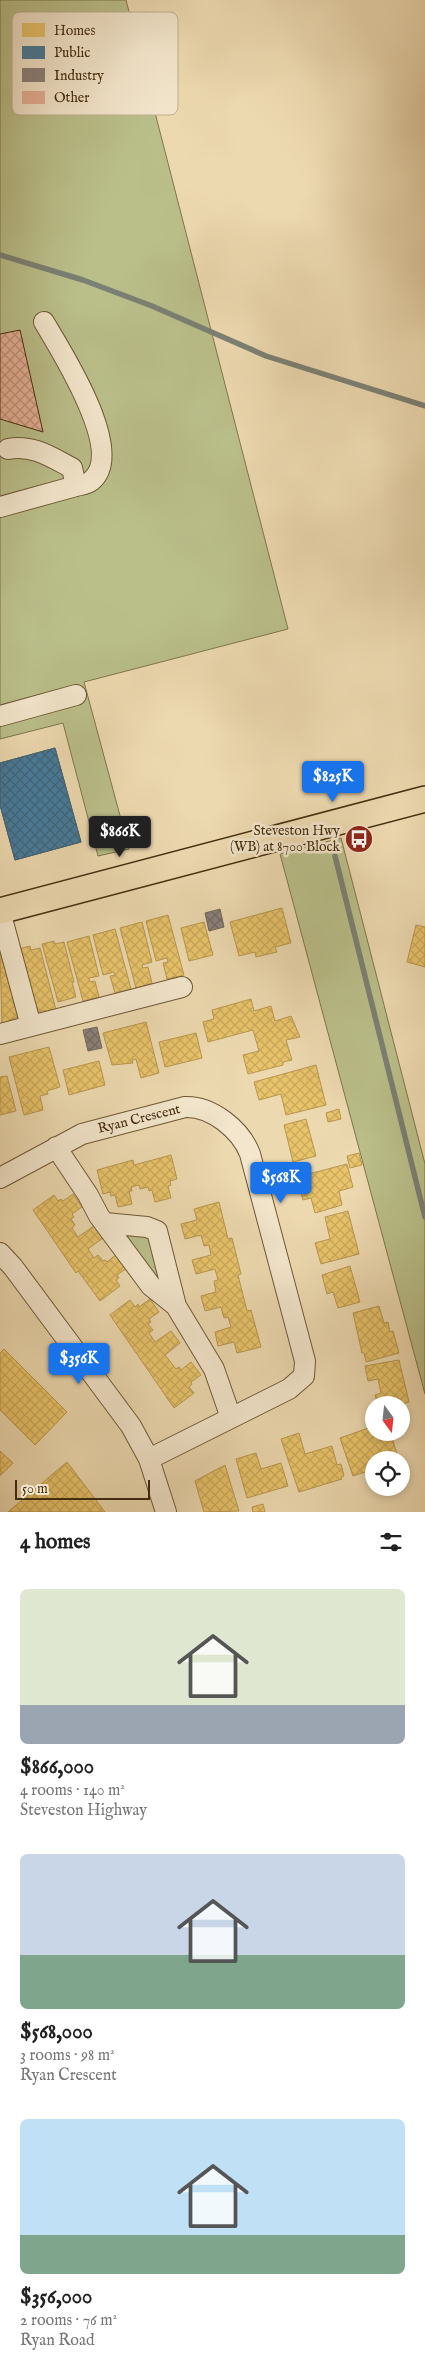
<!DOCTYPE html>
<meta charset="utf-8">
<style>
body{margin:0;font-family:"IM FELL English",serif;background:#f6f6f6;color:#222;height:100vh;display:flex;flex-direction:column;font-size:19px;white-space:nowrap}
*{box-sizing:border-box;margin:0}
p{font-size:16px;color:#767676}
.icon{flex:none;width:28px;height:28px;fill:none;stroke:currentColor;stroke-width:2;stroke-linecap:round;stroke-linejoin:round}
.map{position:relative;height:1512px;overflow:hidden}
.sheet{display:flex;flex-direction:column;background:#fff;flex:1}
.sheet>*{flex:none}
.needle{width:32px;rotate:165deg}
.tools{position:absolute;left:365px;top:1396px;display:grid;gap:10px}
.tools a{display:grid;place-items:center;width:45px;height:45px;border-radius:50%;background:#fff;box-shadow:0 2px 8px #0003;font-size:25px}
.scale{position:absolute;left:15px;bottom:12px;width:135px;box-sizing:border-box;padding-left:5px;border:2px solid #442d0e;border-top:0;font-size:14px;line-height:18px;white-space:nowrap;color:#442d0e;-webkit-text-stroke:4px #f3e6cc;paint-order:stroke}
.price{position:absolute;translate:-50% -42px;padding:0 11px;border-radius:5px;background:#1a73e8;color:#fff;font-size:16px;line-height:32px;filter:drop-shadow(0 1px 2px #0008)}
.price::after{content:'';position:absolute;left:50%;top:30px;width:15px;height:11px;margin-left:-8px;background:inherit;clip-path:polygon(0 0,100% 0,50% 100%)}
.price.selected{background:#222;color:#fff}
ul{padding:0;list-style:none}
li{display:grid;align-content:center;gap:10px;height:265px;padding:0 20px}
li span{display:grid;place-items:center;height:155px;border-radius:8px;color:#555}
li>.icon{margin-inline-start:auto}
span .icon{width:90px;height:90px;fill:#fffc;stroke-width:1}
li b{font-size:21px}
h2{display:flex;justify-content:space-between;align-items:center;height:60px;padding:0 20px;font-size:21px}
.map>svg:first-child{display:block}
.green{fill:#babf8a;stroke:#7f764c}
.homes{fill:url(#homes-cross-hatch);stroke:#b8974e}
.public{fill:url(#public-cross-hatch);stroke:#456472}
.industry{fill:url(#industry-cross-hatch);stroke:#75685b}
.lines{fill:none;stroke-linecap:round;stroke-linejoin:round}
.stream{stroke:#7b8074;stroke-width:5.5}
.building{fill:url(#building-cross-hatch);stroke:#442d0e}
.minor-casing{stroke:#6e5836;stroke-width:22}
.major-casing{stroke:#442d0e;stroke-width:28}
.minor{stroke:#f3e6cc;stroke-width:20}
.major{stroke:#edd9b0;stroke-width:25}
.labels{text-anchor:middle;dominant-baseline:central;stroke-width:5;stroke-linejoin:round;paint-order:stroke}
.poi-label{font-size:14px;fill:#442d0e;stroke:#f3e6cc;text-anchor:end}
.street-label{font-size:14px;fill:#442d0e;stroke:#f3e6cc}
.key{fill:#f3e6cc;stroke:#beae93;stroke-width:1}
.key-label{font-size:14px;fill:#442d0e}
</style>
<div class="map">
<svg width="425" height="1512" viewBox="0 0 425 1512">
<defs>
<pattern id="homes-cross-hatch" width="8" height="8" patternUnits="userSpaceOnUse" patternTransform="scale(1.25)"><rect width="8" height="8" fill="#e9c46a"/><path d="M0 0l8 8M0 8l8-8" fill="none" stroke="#c9a95b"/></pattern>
<pattern id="public-cross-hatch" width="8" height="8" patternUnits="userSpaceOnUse" patternTransform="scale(1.25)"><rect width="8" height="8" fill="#457b9d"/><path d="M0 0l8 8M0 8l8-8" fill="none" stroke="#3b657e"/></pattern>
<pattern id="industry-cross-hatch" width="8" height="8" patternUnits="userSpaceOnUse" patternTransform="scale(1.25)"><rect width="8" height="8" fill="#8a817c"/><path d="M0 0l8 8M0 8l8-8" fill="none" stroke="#726a64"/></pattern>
<pattern id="building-cross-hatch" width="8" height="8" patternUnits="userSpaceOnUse" patternTransform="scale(1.25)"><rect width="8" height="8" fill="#e7b197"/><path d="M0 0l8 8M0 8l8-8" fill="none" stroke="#bd907a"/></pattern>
</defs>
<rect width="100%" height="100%" fill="#edd9b0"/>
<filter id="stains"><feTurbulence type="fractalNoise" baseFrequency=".004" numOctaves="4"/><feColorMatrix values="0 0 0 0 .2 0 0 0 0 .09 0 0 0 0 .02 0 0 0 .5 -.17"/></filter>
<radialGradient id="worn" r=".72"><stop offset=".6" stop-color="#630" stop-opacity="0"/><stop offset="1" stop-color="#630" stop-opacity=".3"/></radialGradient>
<path class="green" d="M0 0H126L288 629 84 682 129 849 98 856 63 723 0 739Z
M341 838 425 1164V1394L280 854Z
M124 1233 149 1236 159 1278H157Z"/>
<path class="homes" d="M282 908 291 943 275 947 277 952 256 957 255 952 239 956 230 922Z
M168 915 184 975 167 979 163 963 168 962 167 958 156 961 146 921Z
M142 922 152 962 142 965 143 968 148 967 152 983 136 988 120 928Z
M204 922 213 955 189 961 181 928Z
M416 925 425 927V967L407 962Z
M115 929 131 989 115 993 110 976 115 975 114 972 103 975 93 935Z
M89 936 99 976 89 978 90 982 95 981 99 997 83 1001 67 942Z
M54 941 55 944 64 942 74 982H72L76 997 58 1002 42 944Z
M30 946 31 950 40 948 56 1010 46 1013 45 1010 39 1012 35 1010 19 949Z
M4 953 20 1014 18 1017 12 1019V1021L2 1024 0 954Z
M251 999 254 1011 271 1006 275 1021 291 1016 300 1037 286 1040 292 1060 283 1062V1065L248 1074 243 1055 259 1051 253 1030 208 1042 203 1022 214 1019 212 1010Z
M146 1022 159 1073 141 1078 136 1059 132 1060 133 1063 112 1065 103 1033Z
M196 1033 202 1058 165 1067 159 1042Z
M49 1047 60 1087 47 1091 48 1094 40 1096 43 1110 24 1115 9 1057Z
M99 1061 105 1085 69 1095 63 1070Z
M316 1065 326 1105 286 1115 281 1094 259 1100 254 1082Z
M7 1076 16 1111 0 1115V1077Z
M339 1109 341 1119 328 1122 326 1113Z
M306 1119 316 1156 293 1162 284 1125Z
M359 1153 362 1165 350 1168 347 1156Z
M171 1155 177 1179 170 1181 171 1185 168 1186 171 1198 155 1202 152 1190 149 1191 148 1187 140 1189 139 1185 131 1187 132 1191H129L132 1204 118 1207 115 1195 111 1196 110 1192 103 1194 97 1170 133 1160 134 1165Z
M347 1164 353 1187 339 1191 342 1205 315 1213 311 1198 303 1200 297 1177Z
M73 1194 82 1207 72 1214 74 1217 71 1219 75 1225 72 1228 78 1237 94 1226 103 1238 88 1249 94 1258 98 1255 103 1261 105 1260 107 1262 117 1254 127 1268 117 1275 119 1278 116 1280 120 1286 100 1301 78 1271 76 1273 33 1210 54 1195 58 1201 61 1199 63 1201Z
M219 1202 228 1239 232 1238 241 1274 238 1275 247 1311 251 1310 261 1347 237 1353 234 1342 218 1346 215 1332 231 1327 228 1317 224 1318 221 1307 205 1311 201 1296 216 1292 214 1281 218 1280 215 1269 196 1274 192 1260 211 1255 209 1245 204 1246 201 1235 185 1239 181 1224 197 1220 194 1209Z
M348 1211 359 1254 321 1264 315 1243 330 1239 325 1217Z
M350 1266 360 1302 338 1308 333 1292 327 1294 322 1275Z
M150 1299 159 1312 149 1319 151 1322 148 1324 153 1330 149 1333 155 1342 171 1331 180 1343 165 1355 176 1369 179 1367 181 1370 191 1362 201 1375 191 1382 192 1384 189 1387 194 1393 174 1408 110 1315 130 1300 135 1307 138 1304 139 1307Z
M379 1306 384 1323 388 1322 390 1332 393 1331 399 1353 366 1362 364 1353H362L353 1313Z
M4 1349 67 1412 35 1445 0 1410V1353Z
M399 1360 409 1402 396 1405H378L375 1395 381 1393 378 1379 368 1381 365 1366Z
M374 1426V1432H390L399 1460H374V1469L353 1476 340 1438Z
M299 1433 305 1454 332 1446 337 1465 341 1464 344 1476 341 1477 342 1479 299 1492 281 1439Z
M0 1451 13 1463 1 1475H0Z
M256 1453 261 1469 281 1463 288 1486 247 1498 236 1459Z
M67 1462 105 1512H8Z
M225 1465 239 1511 204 1512 195 1481Z
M263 1504 265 1512H253L252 1507Z"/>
<path class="public" d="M55 748 81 842 15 860 0 805V763Z
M55 748 81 842 15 860 0 805V763Z"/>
<path class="industry" d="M220 909 224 927 209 931 205 913Z
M97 1027 102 1048 88 1051 83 1030Z"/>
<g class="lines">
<path class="stream" d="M0 255 83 280 152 306 266 356 425 406
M335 856 425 1217"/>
</g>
<path class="building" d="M20 330 43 432 0 419V334Z"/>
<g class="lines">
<defs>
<path id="minor" d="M44 322C61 351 127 453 91 481 88 484 80 485 76 486
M0 507 76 486 72 468C51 457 32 444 8 449
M0 716 76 695
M0 911 31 1026
M0 1034 182 987
M56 1147 88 1195 99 1216 151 1286 176 1306 214 1369 231 1418
M0 1178 82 1134 185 1107C212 1106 241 1130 250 1154L305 1361 304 1376 289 1389 149 1459
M105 1223 147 1227 157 1231 176 1306
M0 1253 13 1267 131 1426 149 1459 166 1512"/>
<path id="major" d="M0 911 425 799"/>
</defs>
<use href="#minor" class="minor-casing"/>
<use href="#major" class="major-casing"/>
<use href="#minor" class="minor"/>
<use href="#major" class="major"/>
</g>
<defs>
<symbol id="bus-disc" viewBox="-11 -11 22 22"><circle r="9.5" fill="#8f2418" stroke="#f3e6cc"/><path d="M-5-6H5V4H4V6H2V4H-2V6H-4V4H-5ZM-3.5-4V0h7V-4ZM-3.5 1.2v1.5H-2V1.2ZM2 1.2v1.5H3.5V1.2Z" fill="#fff"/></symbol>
</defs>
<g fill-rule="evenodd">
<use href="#bus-disc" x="343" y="823" width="32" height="32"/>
</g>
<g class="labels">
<g class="poi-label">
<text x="340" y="831">Steveston Hwy<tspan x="340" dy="16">(WB) at 8700 Block</tspan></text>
</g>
<g class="street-label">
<text transform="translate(139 1119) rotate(-14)">Ryan Crescent</text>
</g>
</g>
<rect x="12" y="12" width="166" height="103" rx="8" class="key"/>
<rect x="22" y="23" width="23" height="14" fill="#e9c46a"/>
<rect x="22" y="46" width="23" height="13" fill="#457b9d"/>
<rect x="22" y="68" width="23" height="14" fill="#8a817c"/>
<rect x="22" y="91" width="23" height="13" fill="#e7b197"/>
<g class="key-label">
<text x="54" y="35">Homes</text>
<text x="54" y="57">Public</text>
<text x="54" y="80">Industry</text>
<text x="54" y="102">Other</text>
</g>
<rect width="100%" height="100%" filter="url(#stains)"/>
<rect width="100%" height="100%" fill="url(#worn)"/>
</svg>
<div class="tools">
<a><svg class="needle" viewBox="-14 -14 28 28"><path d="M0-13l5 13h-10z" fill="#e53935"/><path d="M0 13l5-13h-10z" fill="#767676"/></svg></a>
<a><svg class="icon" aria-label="locate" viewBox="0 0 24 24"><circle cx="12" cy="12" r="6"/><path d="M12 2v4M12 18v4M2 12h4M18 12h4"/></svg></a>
</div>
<div class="scale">50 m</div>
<b class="price" style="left:333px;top:803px">$825K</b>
<b class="price selected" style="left:120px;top:858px">$866K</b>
<b class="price" style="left:281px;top:1204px">$568K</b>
<b class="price" style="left:79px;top:1385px">$356K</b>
</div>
<section class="sheet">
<h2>4 homes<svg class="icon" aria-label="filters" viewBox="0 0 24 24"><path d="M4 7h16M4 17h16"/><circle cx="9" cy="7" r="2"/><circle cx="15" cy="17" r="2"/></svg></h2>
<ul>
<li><span style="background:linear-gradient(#dfe7d0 75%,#9aa5b1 0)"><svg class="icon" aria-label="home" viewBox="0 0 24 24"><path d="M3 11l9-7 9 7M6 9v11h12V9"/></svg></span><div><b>$866,000</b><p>4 rooms · 140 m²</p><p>Steveston Highway</p></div></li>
<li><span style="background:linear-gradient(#c9d6e8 65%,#7fa58c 0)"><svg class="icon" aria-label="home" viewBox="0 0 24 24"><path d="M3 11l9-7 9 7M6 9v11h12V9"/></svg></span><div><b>$568,000</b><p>3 rooms · 98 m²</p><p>Ryan Crescent</p></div></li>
<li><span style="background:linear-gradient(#bfe0f5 75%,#7fa58c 0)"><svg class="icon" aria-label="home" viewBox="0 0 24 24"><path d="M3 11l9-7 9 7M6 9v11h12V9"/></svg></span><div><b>$356,000</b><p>2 rooms · 76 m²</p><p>Ryan Road</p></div></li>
</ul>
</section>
